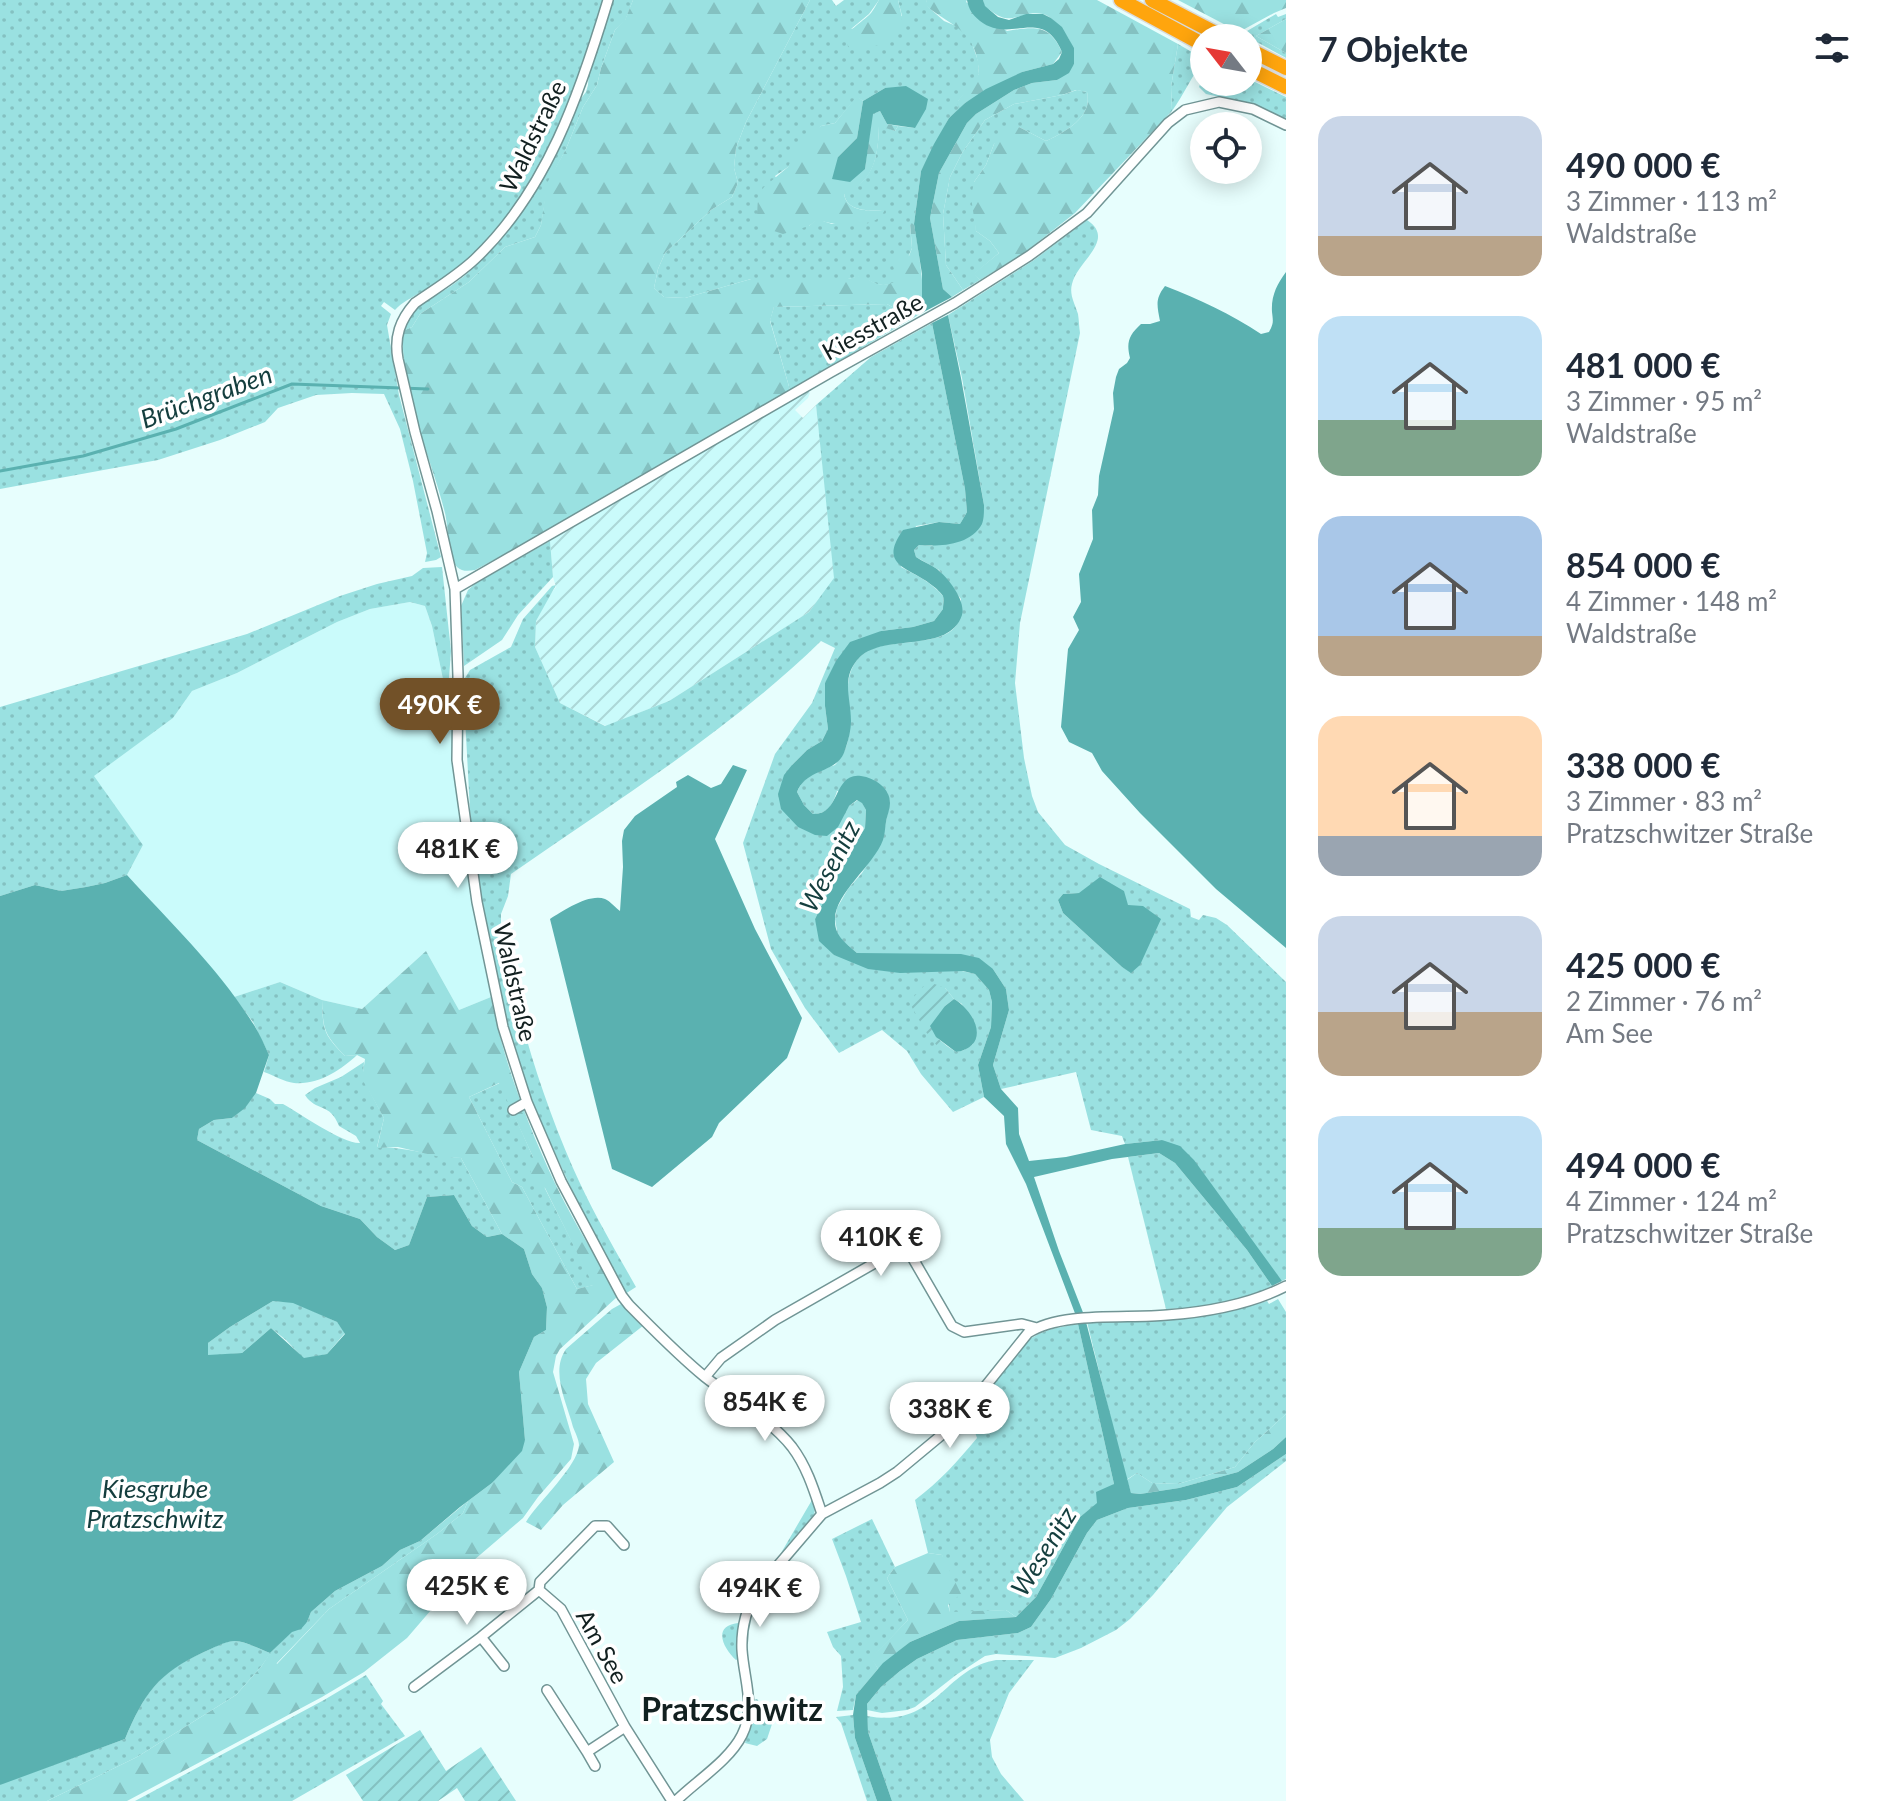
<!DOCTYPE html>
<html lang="de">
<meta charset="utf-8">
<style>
body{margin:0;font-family:Lato,sans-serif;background:#f6f6f7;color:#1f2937;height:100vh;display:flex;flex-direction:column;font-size:30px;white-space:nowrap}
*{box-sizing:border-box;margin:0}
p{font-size:26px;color:#747a83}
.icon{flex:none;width:44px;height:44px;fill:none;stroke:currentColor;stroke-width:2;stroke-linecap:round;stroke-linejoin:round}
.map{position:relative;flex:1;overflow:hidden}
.panel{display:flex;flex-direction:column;background:#fff;width:600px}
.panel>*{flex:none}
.needle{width:52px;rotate:301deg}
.buttons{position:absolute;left:1190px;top:24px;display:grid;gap:16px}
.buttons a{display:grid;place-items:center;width:72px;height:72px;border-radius:50%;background:#fff;box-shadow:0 4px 20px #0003;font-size:40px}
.price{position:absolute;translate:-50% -68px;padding:0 18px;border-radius:28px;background:#fff;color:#222;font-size:26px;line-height:52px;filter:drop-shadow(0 2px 4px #0008)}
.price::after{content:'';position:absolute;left:50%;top:48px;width:24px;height:18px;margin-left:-12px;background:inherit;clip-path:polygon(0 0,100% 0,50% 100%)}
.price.selected{background:#725128;color:#fff}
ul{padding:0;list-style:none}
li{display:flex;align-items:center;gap:24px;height:200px;padding:0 32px}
li span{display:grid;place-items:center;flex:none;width:224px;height:160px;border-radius:24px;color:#555}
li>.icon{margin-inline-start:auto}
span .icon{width:96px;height:96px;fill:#fffc;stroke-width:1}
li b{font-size:34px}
h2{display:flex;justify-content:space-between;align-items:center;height:96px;padding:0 32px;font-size:34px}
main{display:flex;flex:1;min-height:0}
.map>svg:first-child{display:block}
.built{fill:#cafbfb}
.industrial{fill:url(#industrial-furrows)}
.grass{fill:url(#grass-dots);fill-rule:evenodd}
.forest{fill:url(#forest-firs);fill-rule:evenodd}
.garden{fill:url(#garden-furrows)}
.water{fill:#5ab1b0;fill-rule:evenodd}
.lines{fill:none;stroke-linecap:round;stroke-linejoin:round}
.stream{stroke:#5ab1b0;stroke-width:3}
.minor-casing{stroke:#719595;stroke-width:12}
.highway-casing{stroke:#d9dbdb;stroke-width:17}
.minor{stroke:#fff;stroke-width:9}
.highway{stroke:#ffa50d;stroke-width:14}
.labels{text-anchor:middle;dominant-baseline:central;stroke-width:7;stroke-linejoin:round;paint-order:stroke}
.street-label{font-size:24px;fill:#122020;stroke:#fff}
.water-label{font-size:26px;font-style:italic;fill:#143e3e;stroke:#fff}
.district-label{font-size:32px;font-weight:bold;fill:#122020;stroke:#fff}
</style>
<main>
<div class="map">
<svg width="1286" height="1801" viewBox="0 0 1286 1801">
<defs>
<pattern id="industrial-furrows" width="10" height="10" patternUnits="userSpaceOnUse" patternTransform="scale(2)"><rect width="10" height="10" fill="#cafbfb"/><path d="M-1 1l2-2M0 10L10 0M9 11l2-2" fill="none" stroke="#acd7d7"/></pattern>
<pattern id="grass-dots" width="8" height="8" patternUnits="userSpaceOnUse" patternTransform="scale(2)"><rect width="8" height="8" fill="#9ae1e1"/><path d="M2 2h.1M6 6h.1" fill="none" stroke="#84c1c1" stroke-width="1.8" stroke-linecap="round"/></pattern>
<pattern id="forest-firs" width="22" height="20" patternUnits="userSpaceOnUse" patternTransform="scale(2)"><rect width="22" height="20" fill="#9ae1e1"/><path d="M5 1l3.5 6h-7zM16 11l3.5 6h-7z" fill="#84c1c1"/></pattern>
<pattern id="garden-furrows" width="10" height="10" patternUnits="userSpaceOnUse" patternTransform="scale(2)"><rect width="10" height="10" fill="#9ae1e1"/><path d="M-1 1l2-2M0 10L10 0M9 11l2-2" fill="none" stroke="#84c1c1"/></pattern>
</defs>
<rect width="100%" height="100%" fill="#e7fefd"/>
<path class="built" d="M410 602 425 606 432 626 444 684 431 698 436 704 443 699H449L453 703 452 750 472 905 491 997 459 1010 426 951 362 1009 322 1000 280 982 234 997 219 977 127 875 143 845 93 776 173 718 192 691 237 673 337 622 370 609Z"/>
<path class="industrial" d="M807 391 810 393 808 398 795 410 803 418 816 405 835 578 809 612 669 701 606 726 560 703 535 647 536 621 549 596 556 587 553 577 550 541Z"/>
<path class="grass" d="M0 0H603C576 89 544 188 474 254 462 265 433 286 419 293 410 299 402 302 395 310L384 302 381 306 391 314 387 325 399 395 441 557 436 560 425 562 427 553 413 481 400 429 384 394 352 393 316 395 278 408 265 422 220 440 158 460 0 489Z
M612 0H633L625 21 615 30 601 68 597 85 583 107 566 149 548 183 541 225 535 237 505 247 469 282 420 314 412 327 403 331C415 299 431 301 455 283 472 271 486 256 500 240 536 200 557 151 578 102L586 92 588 85 589 71Z
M810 0H832L836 6 844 0H879L869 14 851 29 902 16 898 0H927L926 5 944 21 961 28 971 40 978 61 979 74 975 82 958 101 959 109 949 118 921 171 914 224H910L912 248 898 282C883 287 875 286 863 276L848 279H751L685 298 664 297 654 288 658 269 665 253 711 210 732 197 738 183 734 168 736 148 746 122ZM885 88 915 128 898 126 895 131 879 125C878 155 875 181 844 193 846 212 869 211 884 210L832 224 817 219 809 226 775 176 788 167 821 126 835 123 857 97 863 101Z
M1276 14 1278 17 1286 14V19L1256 36 1286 53V58L1242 34Z
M1178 44 1204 59V61C1191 76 1184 95 1172 111L1171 87Z
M1204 74V82L1248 81 1252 83 1253 81 1286 97V119L1253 104 1206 94 1199 87Z
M1077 90 1087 92C1088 94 1088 104 1087 106 1082 123 1061 134 1046 141L1019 127 994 144 986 165 974 182 976 231 990 241 999 253 974 274 980 280 963 290 946 265 943 214 950 177 962 153 985 120 1014 104 1062 95Z
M1087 220C1117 240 1077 261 1072 284 1069 295 1075 304 1078 314 1079 320 1079 327 1080 333L1020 623 1015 683 1024 758 1032 796 1038 812 1065 845 1099 864 1190 909 1191 917 1199 920 1203 915 1216 918 1227 925 1286 982V1279L1282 1281 1162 1140 1125 1144 1122 1136 1091 1130 1076 1072 1001 1089 993 1065 1009 1010 1006 989 993 969 857 953 838 937 835 919 837 908 848 889 862 873 882 841 890 802 887 792 837 791C833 804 828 814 813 814L804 805 797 792C802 780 811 774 823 769 824 769 834 765 835 765 838 762 843 753 845 750 859 717 832 676 866 652 886 638 944 648 957 624 960 618 960 606 961 599L939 570 916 557 914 550 919 545 932 546 984 505 962 378 948 315 1034 260ZM1079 893 1128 905 1131 972 1122 967 1063 913 1058 900 1063 894Z
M887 304 896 309 906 322 790 390 770 320 774 307Z
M932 323 965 489 967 512 960 524 939 522 916 526 901 567C916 575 931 582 943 596V609L934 621 913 627 881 631 825 683V706L828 729 822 741 807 750 792 765 798 826 849 806 858 800 862 802 866 810 865 828 842 864 815 919 834 955 962 971 975 974 989 990 992 1002 991 1027 978 1065 984 1097 953 1112 921 1074 907 1051 882 1030 839 1053 805 1008 771 949 743 843 775 754 812 703 835 648 821 641C730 730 616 801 511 874L508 896 501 914V923C514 1007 539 1090 573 1168 591 1209 614 1248 636 1287L625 1294 590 1229 531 1101 507 1026 481 898 471 829 465 717V678L470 670 511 647 523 619 552 586 556 585 536 621 535 647 560 703 605 726 669 701 809 612 834 578 816 405 871 357ZM945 988 954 999 962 1004 973 1044 964 1050 956 1052 947 1046H937Z
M550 541 553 577 518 615 502 640 464 666 461 606 468 590 476 583Z
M442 567 451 651 449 678 444 684 432 626 425 606 410 602 370 609 337 622 237 673 192 691 173 718 94 776 143 845 127 875 105 883 86 887 61 891 35 885 0 896V707L247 634 340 596 377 584 412 576 423 568Z
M280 982 322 1000C323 1030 323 1034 345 1056L357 1055C341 1070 319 1085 294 1083 284 1082 273 1075 264 1072L269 1055 253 1022 234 997Z
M364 1062 363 1079 384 1118 377 1147C407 1147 431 1156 461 1158L502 1234 487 1237 472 1226 454 1195 427 1197 409 1245 395 1250 377 1237 360 1219 321 1206 197 1140 199 1129 214 1120 232 1118 245 1107 256 1093 270 1099 275 1104H283C301 1114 343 1144 360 1143L356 1136 339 1126C330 1102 316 1112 305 1095L315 1088 341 1077Z
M500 1083 533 1157V1165L594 1285 577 1289 522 1187 512 1182 469 1097Z
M1159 1153 1175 1163 1247 1250 1272 1286 1262 1291 1263 1293C1230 1304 1200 1308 1166 1309L1128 1157Z
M1278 1299 1286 1312V1414L1254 1443 1235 1467 1178 1484 1152 1483 1137 1473 1126 1480 1087 1322C1148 1319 1208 1320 1267 1301L1269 1304Z
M273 1301 293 1302 337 1322 345 1333 327 1354 304 1359 286 1340 271 1328 242 1353 208 1356V1343L230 1327Z
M1078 1324 1114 1484 1098 1503 1080 1517 1036 1597 1016 1617 1006 1610 950 1613 942 1555 928 1553 915 1500C939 1482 958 1461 977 1438L969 1414 1021 1346C1040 1330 1054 1328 1078 1324Z
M1286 1454V1461L1227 1507 1153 1595 1130 1619 1116 1630 1081 1648 1055 1658 996 1654 985 1656 956 1675 915 1707 907 1710 882 1713 867 1710V1704L881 1687 900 1671 917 1659 957 1640 1018 1633 1031 1627 1051 1599 1087 1533 1097 1520 1128 1508 1186 1500 1237 1487Z
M812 1500 815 1509 814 1515 781 1553Z
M468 1501 463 1513 437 1534 329 1609 276 1664 270 1654 261 1667 236 1695 137 1757 47 1801H0V1785L3 1783 125 1739C144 1694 158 1672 204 1652 213 1648 224 1641 234 1641 245 1641 259 1649 270 1653L292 1631 307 1622 311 1612 335 1591 382 1566 400 1550 420 1541Z
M872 1519 895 1567 887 1578 908 1620 872 1658 878 1669 856 1695 853 1710 837 1711 843 1687 841 1656 833 1647 827 1632 861 1622 846 1576 832 1539Z
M738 1623V1659L736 1660C723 1648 712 1626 738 1623Z
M996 1660H1034L1009 1693 990 1740 992 1757 1001 1774 1024 1801H892L868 1732 867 1716C936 1729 943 1669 996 1660Z
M366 1675 383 1701 381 1704 405 1736 292 1801H135L324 1700Z
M757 1699 766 1710 772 1724 767 1739 757 1746 745 1743 752 1720 754 1700Z
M853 1715 855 1738 877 1801H867L841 1723 836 1717Z"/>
<path class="forest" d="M633 0H810L746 122 736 148 734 168 738 183 732 197 711 210 665 253 658 269 654 288 664 297 685 298 751 279H848L863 275C875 286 883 287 898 281L892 263 899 257 909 256 912 248 910 223 914 224C917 241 927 298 921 311 919 316 911 319 906 322L896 309 887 304 774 307 770 321 790 390 550 530 475 570C469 571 462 572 457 567 449 560 448 525 445 513 430 453 400 394 403 331L412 327 420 314 469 282 505 247 535 237 541 225 547 183 566 149 583 107 597 85 601 68 615 30 625 20Z
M879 0H898C900 9 903 18 902 27 898 46 864 49 848 47 845 28 860 25 871 13 874 9 876 5 879 0Z
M927 0H967L966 2 1007 31C1034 27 1049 23 1062 52L1053 64 1022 72 965 103 959 109 957 102 979 74C977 30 955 29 925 5Z
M983 0H1097L1178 44 1171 87 1172 111 1075 213 1024 253 980 280 973 274 999 253 990 241 976 231 971 197 974 182 986 165 994 144 1003 130 1019 127 1046 141C1061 134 1082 123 1087 106 1088 104 1088 95 1087 92L1076 90 1062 95 1014 104 985 120 962 153 950 177 943 214 946 265 963 290 952 297 943 289 930 218 939 173 967 123 976 114 1014 90 1032 83 1057 80 1074 64C1074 50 1072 41 1062 30 1057 24 1051 16 1043 14 1020 9 1013 29 990 10 983 5 985 8 983 0Z
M1178 0H1286V8L1274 13 1239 32Z
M1286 19V53L1256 36Z
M857 96 863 101 857 138 838 157 865 169 872 114 880 111 887 124 898 126 895 131 879 126C878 156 875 181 844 194 847 212 869 211 885 210 874 232 837 225 817 220L809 226 783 234 762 227 757 217 758 196 764 187 788 167 796 149 808 135 821 126 835 123Z
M426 951 459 1010 491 997C503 1059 526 1121 553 1179 571 1218 595 1255 616 1293L617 1297 560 1349 556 1356 553 1372 574 1444 571 1459 538 1497 523 1518 474 1560 407 1638 364 1672 322 1697 127 1801H47L137 1757 236 1695 261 1667 270 1653 277 1664 329 1609 437 1534 463 1513 468 1501 492 1483 525 1440 519 1372 534 1337 546 1330 547 1307 542 1288 532 1274 524 1249 502 1234 461 1158 440 1157 398 1147 377 1148 384 1118 362 1079 365 1059 357 1055 345 1056C324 1034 323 1030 322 1000L362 1009ZM499 1083 533 1157V1165L530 1173 536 1185 545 1188 593 1285 577 1289 522 1187 512 1182 469 1097Z
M621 1304 644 1325 596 1363 586 1379 588 1404 614 1462 563 1505 541 1530 526 1522C538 1502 578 1466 579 1445 579 1440 575 1432 573 1427 567 1403 550 1372 566 1349L612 1309Z
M1286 1414V1437L1273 1449 1238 1472 1179 1488 1140 1494 1131 1493 1127 1480 1137 1473 1152 1483 1178 1484 1235 1467 1254 1443Z
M928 1553 942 1555 961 1594 948 1605 950 1612 1006 1610 1016 1617 959 1621 910 1642 878 1669 871 1658 908 1620 887 1578 895 1567Z"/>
<path class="garden" d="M932 983 945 988 954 999 945 1006 936 1037 947 1046 938 1047 926 1032 909 1002 924 986Z
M420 1730 446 1771 481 1747 516 1801H465L457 1788 438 1801H363L346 1775Z"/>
<path class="water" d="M967 0H983L985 6 998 17 1009 20 1026 14H1043L1051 18 1062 27 1074 48V64L1069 73 1057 80 1032 83 1014 90 976 114 967 123 939 173 930 218 943 289 952 297 920 314 922 308V274L914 224 921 171 934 144 949 118 965 103 986 89 1022 72 1053 64 1059 59 1062 52C1042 5 1011 45 980 21 972 14 969 10 967 0Z
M906 86 928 99 926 109 915 128 887 124 880 111 873 114 865 169 850 182 832 179 838 157 857 138 863 101 885 88Z
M1286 272V948L1216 889 1140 813 1102 771 1092 753 1069 742 1061 727 1068 649 1079 630 1073 617 1081 602 1079 574 1093 539 1092 510 1098 495 1099 476 1114 409 1113 393 1116 377 1119 369 1127 363 1130 358C1126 342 1129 335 1141 324H1150L1160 321C1157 305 1155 299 1165 286 1199 299 1231 314 1261 334L1269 332C1274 323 1273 321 1272 312 1271 296 1277 284 1286 272Z
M948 315 961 378 984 505C984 512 984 519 982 524 971 545 940 547 919 545L914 550 916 557C923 562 930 564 937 569 948 578 966 600 962 615 949 654 885 633 860 657 840 677 851 697 851 721 851 730 848 742 845 750 838 774 807 767 797 792L804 805 813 814C841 815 833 772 861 776 875 778 890 788 890 803 890 809 887 816 886 822 885 827 885 834 883 840 874 865 835 893 835 919 834 936 846 943 857 953L961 954 979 958 993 969 1006 989 1009 1010 993 1065 1001 1089 1018 1108 1019 1134 1029 1161 1066 1157 1125 1144 1162 1140 1180 1146 1194 1160 1282 1281 1272 1286 1247 1250 1175 1163 1159 1153 1112 1159 1034 1177 1059 1251 1084 1315 1076 1316 1026 1184 1006 1144 1004 1116 984 1097 978 1065 991 1027 992 1002 989 990 975 974 963 971 900 973 868 969 834 955 819 941 815 919 842 864 865 828 866 810 862 803 857 800 849 806 838 827 827 836 815 835 798 827 781 809 778 794 784 775 792 765 807 750 822 741 828 729 825 706V683L836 661 850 642 881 631 913 627 934 621 943 609C943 605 944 600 943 596 942 594 935 587 933 586 910 567 877 567 903 530L939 522 960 524 967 512 965 489 932 323Z
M733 765 747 770 715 839 755 929 802 1018 787 1058 719 1123 712 1137 652 1187 612 1169 550 919C563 911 589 893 605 899 610 901 616 908 620 911L623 867 622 841 624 830 635 816 677 787 676 782 688 775 711 788 721 784Z
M127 875C169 921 219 969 252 1022 259 1032 264 1044 269 1055L256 1093 245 1108 232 1118 214 1120 199 1129 197 1140 321 1206 360 1219 377 1237 395 1250 409 1245 427 1197 454 1195 472 1226 487 1237 502 1234 524 1249 532 1274 542 1288 547 1307 546 1330 534 1337 519 1372 525 1440 522 1451 492 1483 460 1507 420 1541 400 1550 382 1566 335 1591 311 1612 307 1622 301 1629 292 1632 270 1653C259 1649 245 1641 234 1641 224 1642 213 1648 204 1652 158 1673 144 1694 125 1739L0 1785V896L35 885 61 891 86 887 105 883ZM273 1301 293 1303 337 1322 345 1334 327 1354 304 1358 271 1328 242 1353 208 1355V1343L230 1327Z
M1100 877 1124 891 1128 905 1143 906 1161 919 1140 965 1131 973 1122 967 1063 913 1058 900 1063 894 1079 893Z
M954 999C976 1012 991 1046 956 1052L936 1037 930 1026 945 1006Z
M1086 1322 1131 1493 1140 1494 1179 1488 1238 1472 1273 1449 1286 1437V1454L1237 1487 1186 1500 1128 1508 1097 1520 1087 1533 1051 1599 1031 1627 1018 1633 957 1640 917 1659 900 1671 881 1687 867 1704 868 1732 892 1801H877L855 1738 853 1715 856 1695 883 1663 910 1642 959 1621 1016 1617 1036 1597 1080 1517 1097 1503 1096 1492 1114 1484 1078 1324Z"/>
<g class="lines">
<path class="stream" d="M0 471 83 456 176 429 292 384 428 389"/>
<defs>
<path id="minor" d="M608 0C580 93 547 191 475 259 457 276 435 289 415 303 400 320 394 337 398 359L415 432 437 511 455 589 458 676 457 760 477 902 503 1027 527 1102 561 1181 622 1296 629 1305C654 1330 678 1355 705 1377 733 1399 770 1419 792 1447 807 1467 814 1490 822 1514
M455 589 831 372 955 303 1029 256 1087 213 1168 123 1185 110 1219 102 1253 109 1286 125
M513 1110 527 1102
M705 1377 721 1358 775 1320 901 1248 908 1250 952 1326 964 1332 1022 1324 1037 1328
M539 1590 561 1609 625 1727 672 1801
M481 1637 504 1666
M414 1687 481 1637 539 1590 540 1582 595 1526H607L624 1545
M547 1690 587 1752
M595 1766 587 1752 625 1727
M676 1801C696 1781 729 1761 742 1735 756 1707 744 1680 742 1650 741 1628 746 1609 757 1590L822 1514 880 1483 897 1472 956 1423 1028 1333C1062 1311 1127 1319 1167 1315 1208 1312 1249 1305 1286 1286"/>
<path id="highway" d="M1121 0 1204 45
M1152 0 1225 38
M1248 49 1286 68
M1248 68 1286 87"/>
</defs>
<use href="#minor" class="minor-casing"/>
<use href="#highway" class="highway-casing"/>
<use href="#minor" class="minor"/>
<use href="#highway" class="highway"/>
</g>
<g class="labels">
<g class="street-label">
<text transform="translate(532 136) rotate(-64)">Waldstraße</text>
<text transform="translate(872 326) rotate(-29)">Kiesstraße</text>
<text transform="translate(516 982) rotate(77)">Waldstraße</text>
<text transform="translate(603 1646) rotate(61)">Am See</text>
</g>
<g class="water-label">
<text transform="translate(206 396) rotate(-20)">Brüchgraben</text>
<text transform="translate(829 866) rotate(-62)">Wesenitz</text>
<text x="155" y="1488">Kiesgrube<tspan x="155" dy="30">Pratzschwitz</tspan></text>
<text transform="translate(1043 1551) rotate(-58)">Wesenitz</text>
</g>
<g class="district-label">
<text x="732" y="1708">Pratzschwitz</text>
</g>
</g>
</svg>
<div class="buttons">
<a><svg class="needle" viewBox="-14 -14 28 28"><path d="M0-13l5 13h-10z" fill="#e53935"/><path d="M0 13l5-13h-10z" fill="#747a83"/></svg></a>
<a><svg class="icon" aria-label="locate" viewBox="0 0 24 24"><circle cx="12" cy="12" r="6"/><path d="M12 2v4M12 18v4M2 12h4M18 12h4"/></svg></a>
</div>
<b class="price selected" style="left:440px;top:746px">490K €</b>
<b class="price" style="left:458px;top:890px">481K €</b>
<b class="price" style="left:881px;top:1278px">410K €</b>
<b class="price" style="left:765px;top:1443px">854K €</b>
<b class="price" style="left:950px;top:1450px">338K €</b>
<b class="price" style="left:467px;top:1627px">425K €</b>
<b class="price" style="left:760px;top:1629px">494K €</b>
</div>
<section class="panel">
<h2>7 Objekte<svg class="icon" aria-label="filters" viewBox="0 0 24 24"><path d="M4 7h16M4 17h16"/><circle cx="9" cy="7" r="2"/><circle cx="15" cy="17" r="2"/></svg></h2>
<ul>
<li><span style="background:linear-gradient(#c9d6e8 75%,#b9a48a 0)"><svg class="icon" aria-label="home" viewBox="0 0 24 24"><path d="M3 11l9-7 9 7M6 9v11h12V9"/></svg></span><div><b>490 000 €</b><p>3 Zimmer · 113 m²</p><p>Waldstraße</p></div></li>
<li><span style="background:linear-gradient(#bfe0f5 65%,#7fa58c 0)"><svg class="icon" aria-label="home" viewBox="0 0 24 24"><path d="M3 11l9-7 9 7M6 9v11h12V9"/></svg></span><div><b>481 000 €</b><p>3 Zimmer · 95 m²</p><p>Waldstraße</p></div></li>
<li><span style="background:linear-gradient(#a9c7e8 75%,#b9a48a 0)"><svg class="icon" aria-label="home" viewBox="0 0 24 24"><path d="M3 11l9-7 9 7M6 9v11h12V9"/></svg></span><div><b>854 000 €</b><p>4 Zimmer · 148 m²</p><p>Waldstraße</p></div></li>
<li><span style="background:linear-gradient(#ffd9b3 75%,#9aa5b1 0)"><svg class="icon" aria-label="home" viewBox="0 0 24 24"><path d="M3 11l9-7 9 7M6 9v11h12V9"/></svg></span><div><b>338 000 €</b><p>3 Zimmer · 83 m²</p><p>Pratzschwitzer Straße</p></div></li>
<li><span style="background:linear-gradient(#c9d6e8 60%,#b9a48a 0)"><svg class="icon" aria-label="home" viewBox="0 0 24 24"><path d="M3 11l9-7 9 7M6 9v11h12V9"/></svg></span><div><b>425 000 €</b><p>2 Zimmer · 76 m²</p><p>Am See</p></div></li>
<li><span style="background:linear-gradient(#bfe0f5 70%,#7fa58c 0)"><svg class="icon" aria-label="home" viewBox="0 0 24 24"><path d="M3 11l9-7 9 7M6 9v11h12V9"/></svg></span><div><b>494 000 €</b><p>4 Zimmer · 124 m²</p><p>Pratzschwitzer Straße</p></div></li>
</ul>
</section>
</main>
